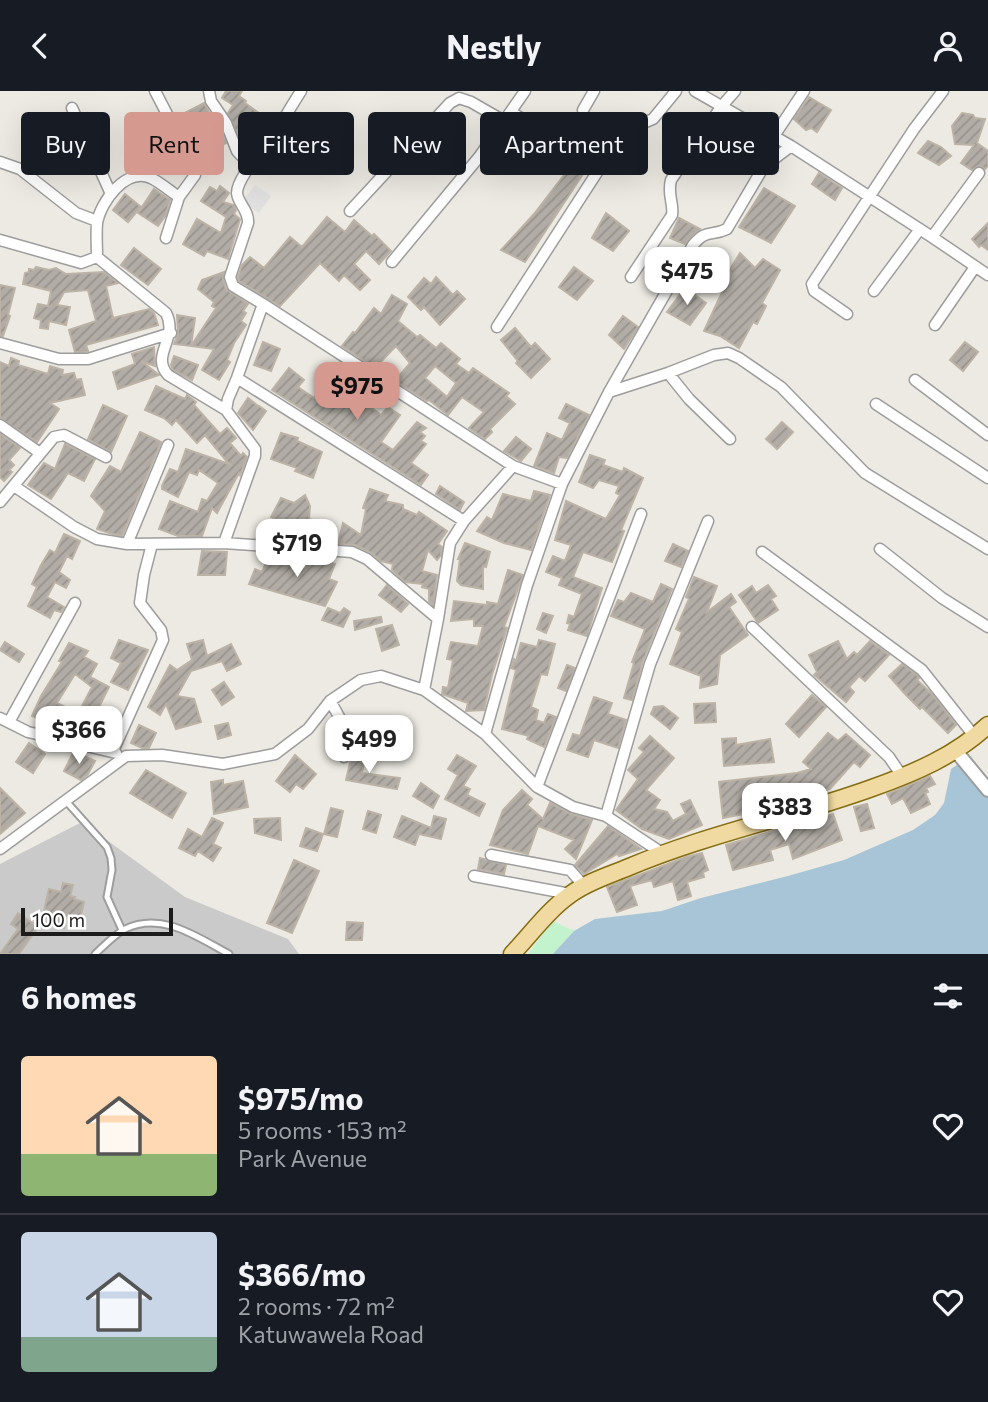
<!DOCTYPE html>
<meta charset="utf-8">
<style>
body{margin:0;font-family:Commissioner,sans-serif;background:#20242c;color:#f1f3f6;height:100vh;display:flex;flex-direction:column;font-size:26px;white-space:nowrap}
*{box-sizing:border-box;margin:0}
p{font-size:23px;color:#9ea1a6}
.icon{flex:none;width:38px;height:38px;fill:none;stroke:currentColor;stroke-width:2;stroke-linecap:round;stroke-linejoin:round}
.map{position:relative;height:863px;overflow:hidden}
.drawer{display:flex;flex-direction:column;background:#171b24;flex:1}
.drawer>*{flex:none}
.top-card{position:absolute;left:21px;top:21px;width:947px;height:63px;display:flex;gap:14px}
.scale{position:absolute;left:21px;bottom:18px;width:152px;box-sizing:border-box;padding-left:7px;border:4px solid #1c1c1c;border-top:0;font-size:19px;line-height:24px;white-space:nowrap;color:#1c1c1c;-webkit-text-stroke:5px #fff;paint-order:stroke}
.price{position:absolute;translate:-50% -60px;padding:0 16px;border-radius:14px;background:#fff;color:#222;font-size:23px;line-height:46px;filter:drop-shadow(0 2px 4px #0008)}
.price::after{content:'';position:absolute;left:50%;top:42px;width:21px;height:16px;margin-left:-10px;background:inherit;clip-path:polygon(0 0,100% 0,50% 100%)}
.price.on{background:#d59990;color:#111}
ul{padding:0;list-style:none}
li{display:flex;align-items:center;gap:21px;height:175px;padding:0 21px}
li+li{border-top:2px solid #363941}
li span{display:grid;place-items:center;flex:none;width:196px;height:140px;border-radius:7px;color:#555}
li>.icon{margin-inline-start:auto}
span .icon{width:84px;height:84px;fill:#fffc;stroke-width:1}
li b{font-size:30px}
h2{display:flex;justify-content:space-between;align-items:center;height:84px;padding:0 21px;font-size:30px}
.tag{padding:0 24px;border-radius:7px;background:#171b24;box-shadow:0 7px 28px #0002;font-size:24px;line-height:63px}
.tag.on{background:#d59990;color:#111}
header{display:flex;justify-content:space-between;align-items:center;height:91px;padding:0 21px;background:#171b24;font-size:32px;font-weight:700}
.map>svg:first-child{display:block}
.religious{fill:#cacaca}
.park{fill:#c2f3cd}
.parking{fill:#e0e0e0}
.water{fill:#a7c5d6}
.building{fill:url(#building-hatch);stroke:#bcb3a6;stroke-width:2;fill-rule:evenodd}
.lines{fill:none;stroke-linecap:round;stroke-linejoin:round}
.service-casing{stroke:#9d9d9d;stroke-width:9}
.minor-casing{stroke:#9d9d9d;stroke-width:13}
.tertiary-casing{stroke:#9d9d9d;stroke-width:16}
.primary-casing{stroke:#846d0f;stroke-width:19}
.service{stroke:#fff;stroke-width:5}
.minor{stroke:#fff;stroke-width:10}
.tertiary{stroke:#fff;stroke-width:12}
.primary{stroke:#f1daa2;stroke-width:16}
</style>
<header><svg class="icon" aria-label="back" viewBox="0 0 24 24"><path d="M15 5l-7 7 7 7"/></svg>Nestly<svg class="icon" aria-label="person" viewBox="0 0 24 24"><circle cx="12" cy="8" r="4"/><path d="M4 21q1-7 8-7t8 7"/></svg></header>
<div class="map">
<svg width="988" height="863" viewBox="0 0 988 863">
<defs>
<pattern id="building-hatch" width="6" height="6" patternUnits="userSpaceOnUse" patternTransform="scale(1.75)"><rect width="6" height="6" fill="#b1aca5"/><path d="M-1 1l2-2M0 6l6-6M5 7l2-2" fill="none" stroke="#98938d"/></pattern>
</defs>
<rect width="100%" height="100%" fill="#eceae2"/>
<path class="religious" d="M82 731 185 806 288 848 299 863H0V773Z"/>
<path class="park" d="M553 830 574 840 553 863H528Z"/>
<path class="parking" d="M255 94 271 105 259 122 242 111Z"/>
<path class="water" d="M960 672 988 705V863H553L574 840 595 828 662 820 701 807 788 785 844 769 913 739 935 724 944 712 951 678Z"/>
<path class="building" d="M226 0H242L239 5 246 10 245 12 270 30 249 60 243 56 228 22 233 14 222 7Z
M809 6 831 19 817 41 811 37 806 39 794 28Z
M204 12 218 38 219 36 226 52 198 66 177 26Z
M962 22 973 24 975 27 985 28 977 52 988 60V75L985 78 979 75 972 79 961 72 974 54 955 53 952 35Z
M724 25 735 32 719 54 707 50Z
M928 50 941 56 951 65 939 74 918 62Z
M303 56 320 68 311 80 294 68Z
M571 75 585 80 525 171 501 159 534 123Z
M819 82 842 97 835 109 812 93Z
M220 95 229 102 223 111 234 114 236 119 234 123 240 128 228 168 207 160 204 165 183 153 197 128 221 142 226 126 201 110 210 96 217 100Z
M764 97 795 115 771 152 739 136Z
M154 98 170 109 166 124 158 135 138 122Z
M125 103 141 116 128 131 113 119Z
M606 122 629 140 613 160 592 147Z
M327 126 345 141 354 129 372 145 374 143 391 160 379 173 366 160 354 173 370 189 360 199 344 184 339 190 320 172 280 215 239 190 238 186 242 174 250 166 264 177 290 146 302 156Z
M679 127 700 138 685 153 670 147Z
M988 132V159L981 154 979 156 972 148Z
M134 157 161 178 148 194 121 174Z
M740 162 755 177 763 168 780 179 762 212 766 215 757 233 753 231 739 257 720 245 704 240 731 182 729 180Z
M36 176 49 179 56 177 66 183 104 181 118 192 106 195 113 227 149 218 154 222 158 234 86 254 88 260 85 261H75L69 239 96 230 88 199 64 201 57 214 70 216 66 234 49 230 48 238 40 237 41 229 34 227 38 213 48 215 51 200 23 193 25 182 29 181V178L34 179Z
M574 176 593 190 577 209 559 196Z
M224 181 223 188 226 198 248 213 243 220 246 222 241 230 246 234 234 252 227 269 230 271 219 289 202 279 214 258 191 255 216 217 212 215 214 211 198 198 202 189Z
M436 186 453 204 457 200 465 208 440 234 424 216 421 219 408 206 424 187 431 193Z
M0 194 15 197 8 224 10 225 3 245H0Z
M685 197 706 212 690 234 667 221Z
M392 204 407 213 398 230 417 246 420 244 436 257 441 252 460 268 456 273 469 282 473 277 509 302 506 305 515 313 490 338 492 341 485 348 469 337 484 321 462 306 448 324 429 309 427 310 395 290 410 272 396 255 375 277 342 255 353 241 355 242 374 217 381 223ZM435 275 456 292 447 306 425 287Z
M177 224 195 227 191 255 174 253 178 243Z
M623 225 638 236 624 258 609 244Z
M515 237 531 256 535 252 550 268 531 287 516 272 518 270 501 249Z
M263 251 280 258 271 280 254 274Z
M965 251 978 261 963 280 950 269Z
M154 256 155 275 141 270 159 284 118 298 113 281 135 273 132 263Z
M174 265 198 274 192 289 173 279 171 274Z
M11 267 19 270 18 274 48 283 50 275 63 279 62 284 74 282 76 289 81 288 85 304 50 312 59 318 37 351 0 327V271L9 275Z
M289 277 304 289 298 296 314 307 325 290 343 303 356 289 369 300 363 310 381 324 388 316 400 324 381 351 393 359 417 331 426 337 420 341 425 345 421 350 426 353 411 372 428 384 421 394 272 299Z
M156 295 185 308 187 304 196 311 194 314 220 343 227 337 236 347 230 352 241 365 243 362 247 366 240 384 239 382 217 422 212 417 202 445H178L159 438 170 410 198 421 202 408 207 410 218 392 199 379 197 384 189 381 178 406 162 398V395L170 378 178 381 186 358 229 373 205 344 197 352 176 329 172 334 164 327 145 319Z
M248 307 258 315V316L259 315 266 320 253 339 238 322Z
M566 313 589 324 567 367 559 366 554 382 534 375 547 342 562 349 570 332 559 327Z
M103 314 127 325 111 361 88 348Z
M782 331 793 341 777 358 766 348Z
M140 341 161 351 122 445 109 442 97 438 105 420 91 405 110 375 121 381Z
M281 342 298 347 297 350 322 361 313 387 295 380 297 377 271 368Z
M0 343 20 357 9 369 14 374 9 379 12 381 4 390 0 386Z
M516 346 531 358 521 370 504 360Z
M65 353 95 368 84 390 68 382 51 408 28 394 44 372 55 378Z
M590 364 605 369 603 374 623 381 624 377 643 387 621 439 624 440 612 471 583 461 573 486 602 497 587 545 568 539 570 533 567 532 569 524 574 526 582 503 559 494 562 487 546 481 553 465 565 470 571 454 555 449 566 410 606 428 620 404 616 402 619 395 599 389 593 397 579 391Z
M440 395 464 411 460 419 436 403Z
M370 398 388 404 385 410 403 414V418L417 424 419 421 447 440 438 453 442 456 441 464 437 469 428 459 422 480 437 484 433 514 429 510V498L422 496 423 493 405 491 392 479 393 473 381 470 370 461 355 454 338 453 343 432 361 444 366 418 363 417Z
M534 400 550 404 531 459 504 452 477 440 487 426 492 429 503 403 531 410Z
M305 404 310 415 309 428 327 434 321 450 291 439 286 449 272 448 279 430 271 426 281 407 294 412Z
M64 443 80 450 72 468 67 465 59 481 70 489 66 497 55 491 47 506 64 516 61 521 54 519 50 527 28 515 37 496 32 493 41 474 50 459 55 462Z
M465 452 490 461 486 476 483 475V498L461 494 457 490 460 468H458Z
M673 453 688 460 681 476 665 470Z
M202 460 227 461 225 484H198Z
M270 463 305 478 312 466 335 473 329 488 337 491 325 515 249 493 255 478 262 481Z
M508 479 523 484 504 536 507 537 492 584 484 619 466 620 468 612 442 603 443 596 448 597 453 569 447 568 451 551 478 555 483 535H474V528L451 530 454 510 487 514V511L498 513Z
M694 486 717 495 707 521 731 503 736 511 729 516 748 544 720 564 717 593 700 597 701 585 670 573 682 541 676 538 689 508 686 506Z
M661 493 672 498 643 570 632 609 624 607 634 572 632 571 645 538 611 525 618 509 624 511 631 502 653 511Z
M387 494 408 513 401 521 379 504Z
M768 494 776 505 771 508 778 519 758 532 739 504 752 495 756 502Z
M328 517 340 522 344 517 350 521 343 536 322 529Z
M543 522 553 525 546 542 537 538Z
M381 526 382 531 355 539 354 530Z
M392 534 399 554 382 560 376 538Z
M119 549 148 559 128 599 111 591 121 572 111 567Z
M203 549 207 565 231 553 241 573 227 580 222 570 191 580 177 605 194 608 201 631 176 638 166 613 160 624 148 616 170 574 177 579 192 569 187 553Z
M539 549 555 553 547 584 541 583 531 616 538 619 536 629 544 632 548 623 556 626 544 656 527 648 529 645 502 638 516 579 511 577 514 568 516 570 521 552 537 556Z
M838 550 847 568 854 561 857 564 870 550 889 564 865 590 859 585 849 596 854 601 846 611 814 584 817 581 809 564Z
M5 551 24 563 19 571 0 559Z
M69 552 88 560 84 566 97 573 90 586 109 596 95 624 105 628 97 646 55 633V634L32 625 41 605 62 571 59 570ZM75 583 92 596 80 619 74 617 73 620 57 612Z
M902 573 917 584 919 587 917 589 932 603 956 634 948 642 922 616 920 618 906 604 889 585Z
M567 574 575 577 566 600 558 597Z
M224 591 234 606 222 614 212 599Z
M812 604 826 616 799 646 786 633Z
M594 606 612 612 608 623 626 629 618 657 594 649 588 666 567 659 573 643 580 645Z
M715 612 716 631 695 632 694 613Z
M663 615 678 627 670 638 651 623 654 616Z
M228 632 231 644 218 648 215 635Z
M139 634 156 642 149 657H142L131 652Z
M828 642 838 650 846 643 870 664 860 676 854 671 830 698 798 709 797 703 770 705 772 716 744 720V723L723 727 719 691 797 682 811 678 803 671Z
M650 645 674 667 646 699 660 709 654 718 667 721 673 730 686 723 681 713 690 709 702 734 669 748 642 738 616 719 638 688 628 679 644 661 639 657Z
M736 647V654L770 648 774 671 724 675 722 648Z
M29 652 45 663 33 682 16 671Z
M74 660 95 670 88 683 81 689 64 680Z
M352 663 365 666 362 682 400 687 397 698 346 689Z
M295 664 316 683 303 698 296 693 290 701 276 690Z
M457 664 476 675 463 695 470 698 467 704 485 713 479 725 445 708 458 684 448 678Z
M146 679 186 702 172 727 130 702Z
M930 685 935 693 926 697 928 701 925 702 930 713 911 722 903 707 892 713 887 703Z
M223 689V694L243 690 248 716 214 723 211 691Z
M421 692 439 705 433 717 413 705Z
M0 697 25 722 0 743Z
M522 699 532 708 527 714 543 728 550 712 571 723 592 729 576 768 565 758 574 749 538 735 528 763 490 754 503 719Z
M867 713 874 737 861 740 854 716Z
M331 717 343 720 337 746 324 743Z
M368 720 381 724 376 742 363 738Z
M833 723 842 749 793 768 789 753 770 759 773 769 733 779 726 754 783 737 785 741 808 734 807 731Z
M402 725 431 737 434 725 446 728 441 748 419 743 415 754 394 746Z
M212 727 223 732 213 753 221 757 213 770 198 760 195 765 179 757 188 738 202 746Z
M280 727 281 749 255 742 254 728Z
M608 735 641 758 619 765 617 763 584 783 575 774Z
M306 737 323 743 317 760 300 755Z
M702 762 708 779 703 781 704 786 687 791 691 805 678 809 673 790 654 796 652 789 630 795 637 814 617 821 607 796 686 766Z
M480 767 506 774 504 783 478 778Z
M294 769 319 780 292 842 267 832Z
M63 792 73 794 70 805 75 806 74 808 84 811 80 829 66 826 64 837 47 833 49 822 44 820 49 798 61 801Z
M18 822 38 836 19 863H0L18 838 11 833Z
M347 831 363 832 362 849H346Z"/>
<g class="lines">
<defs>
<path id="service" d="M65 709 107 756 111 767 112 779 107 806 122 839
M95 863C104 855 114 844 125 838 162 820 197 846 229 863"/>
<path id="minor" d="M155 0 194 75 195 84 179 106 166 147
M209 0 211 10 226 32 237 60 251 75
M695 0 791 55 932 146 988 184
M72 17 111 103
M583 19 594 0
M511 21 572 58
M774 45 804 0
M0 71 20 78 76 122 97 130
M179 106C170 100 161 92 151 87 126 76 101 110 97 132 96 142 97 155 97 166L166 222C179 247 150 264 168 284L226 319
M350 120 450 12 459 7 471 11 504 30
M932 146 979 82
M0 149 81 172 97 166
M392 171 479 66 525 0
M631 186 672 124C674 112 667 104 671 89L721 16 735 0
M874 200 920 138
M263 213 233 195 230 186 248 132C249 119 238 113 237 102 237 86 266 56 275 42 284 28 292 14 301 0
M847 223 814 200 812 193 914 38 943 0
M935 234 975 176
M497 236 618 49 634 36 653 28 676 0
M0 252 59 268H88L171 242
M668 282 689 308 730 348
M237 287 464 430
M915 289 988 344
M609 301 693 154C707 137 711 146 727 138L760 82 766 74 791 55
M876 313 988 387
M0 334 40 362
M14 395 74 436 97 448 127 453 224 452 352 461 367 468 438 528
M0 411 54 346 64 344 106 366
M224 452 255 365V358L226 319 228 308 237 287 263 213 513 375
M127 453 168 354
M880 458 942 507 988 536
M762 461 922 579 975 646
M752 536 889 666 902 685
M424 599 438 528 450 452 464 430 513 375 562 393 609 301 668 282 714 264 728 262 739 267 781 296 865 382 988 458
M330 610C344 633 348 639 344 666
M0 627 28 641 116 662
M9 631 75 512
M485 643 527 494 562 393
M113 660 163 549 161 539 140 512 144 484 152 453
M537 696 641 423
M606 725 650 573 708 430
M0 758 126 665 162 664 223 673 275 663 308 638 330 610 361 589 381 585 424 599 485 643 537 696 573 716 606 725 662 762
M491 764 570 779 584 795
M474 785 570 803"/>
<path id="tertiary" d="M955 659 988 699"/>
<path id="primary" d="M512 863C531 843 548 819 571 803 589 790 610 784 629 776 707 743 792 726 872 697 914 682 955 665 988 634"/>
</defs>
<use href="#service" class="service-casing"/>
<use href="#minor" class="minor-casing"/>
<use href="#tertiary" class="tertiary-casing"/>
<use href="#primary" class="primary-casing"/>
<use href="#service" class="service"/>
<use href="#minor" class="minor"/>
<use href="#tertiary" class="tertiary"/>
<use href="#primary" class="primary"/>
</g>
</svg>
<div class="scale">100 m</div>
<b class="price" style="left:687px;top:216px">$475</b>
<b class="price on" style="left:357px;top:331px">$975</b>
<b class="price" style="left:297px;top:488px">$719</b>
<b class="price" style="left:79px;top:675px">$366</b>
<b class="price" style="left:369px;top:684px">$499</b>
<b class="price" style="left:785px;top:752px">$383</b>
<div class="top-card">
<a class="tag">Buy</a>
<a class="tag on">Rent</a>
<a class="tag">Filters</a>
<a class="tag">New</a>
<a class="tag">Apartment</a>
<a class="tag">House</a>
</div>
</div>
<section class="drawer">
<h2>6 homes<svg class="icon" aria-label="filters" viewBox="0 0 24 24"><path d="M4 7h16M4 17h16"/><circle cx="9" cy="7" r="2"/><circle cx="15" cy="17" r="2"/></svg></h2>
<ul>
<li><span style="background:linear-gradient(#ffd9b3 70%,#8fb573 0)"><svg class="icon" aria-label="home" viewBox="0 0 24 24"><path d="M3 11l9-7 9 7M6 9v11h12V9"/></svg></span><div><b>$975/mo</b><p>5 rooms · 153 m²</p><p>Park Avenue</p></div><svg class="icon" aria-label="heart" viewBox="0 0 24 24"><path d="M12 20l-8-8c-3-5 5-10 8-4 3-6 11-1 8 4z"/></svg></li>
<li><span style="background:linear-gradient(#c9d6e8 75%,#7fa58c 0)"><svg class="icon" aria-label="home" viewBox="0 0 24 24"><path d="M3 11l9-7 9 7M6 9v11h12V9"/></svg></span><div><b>$366/mo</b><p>2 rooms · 72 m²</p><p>Katuwawela Road</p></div><svg class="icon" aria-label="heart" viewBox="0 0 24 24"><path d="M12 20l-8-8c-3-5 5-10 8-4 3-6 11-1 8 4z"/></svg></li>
</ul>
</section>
